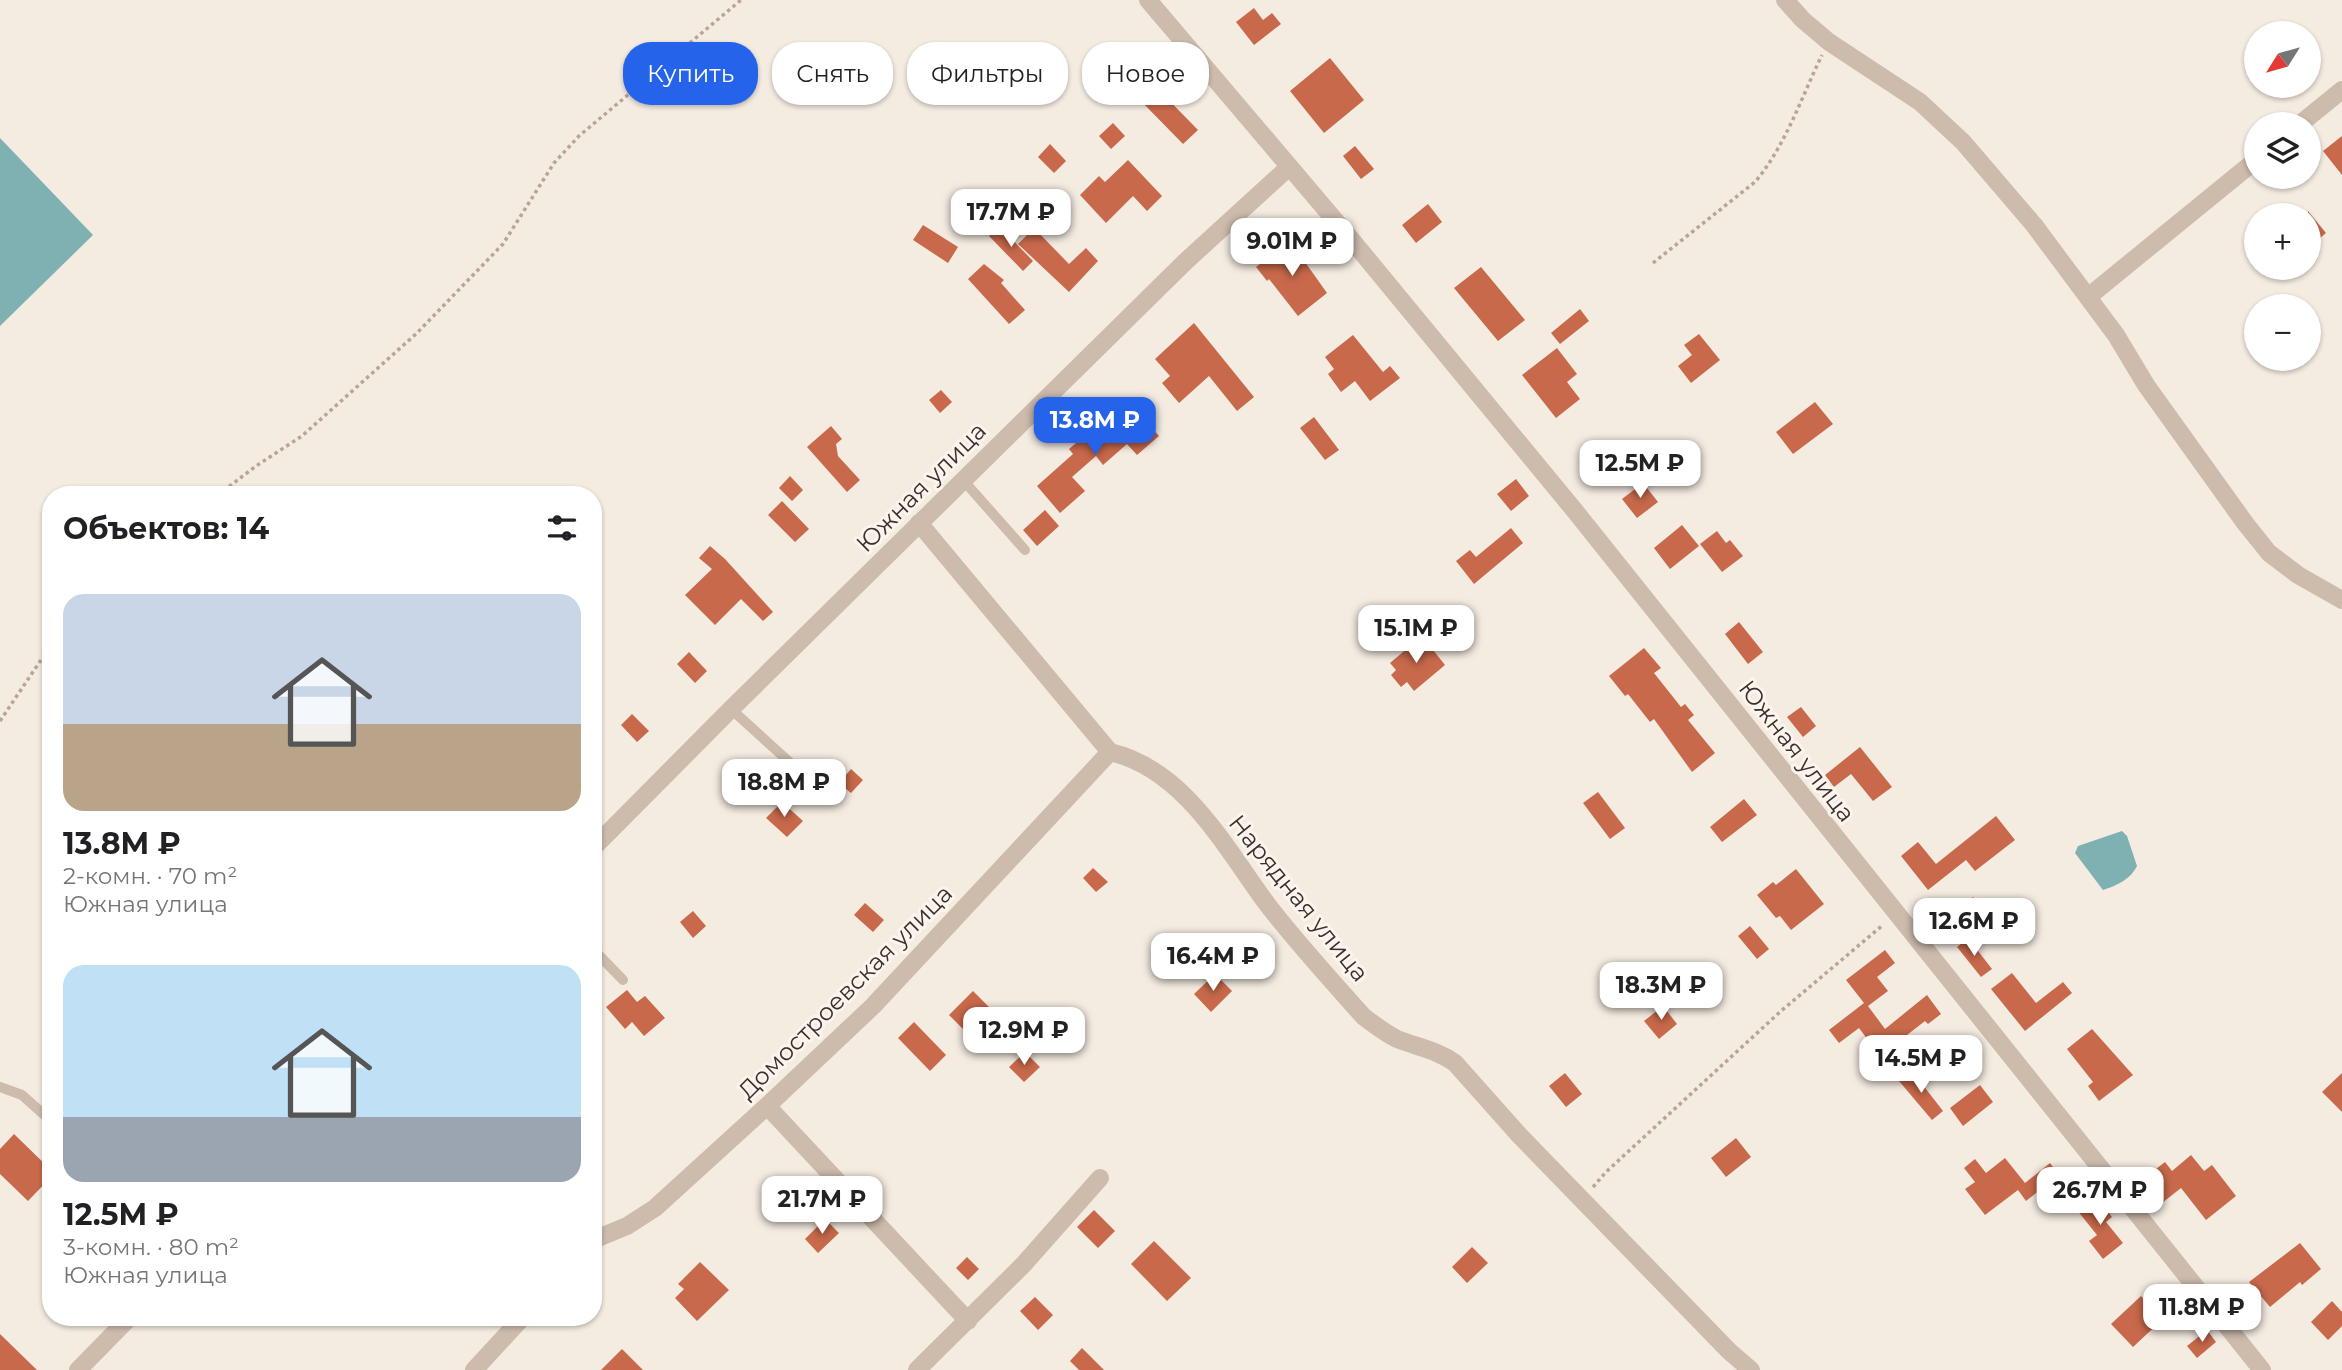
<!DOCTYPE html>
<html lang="ru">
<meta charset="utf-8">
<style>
body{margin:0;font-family:Montserrat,sans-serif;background:#f6f6f6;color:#202124;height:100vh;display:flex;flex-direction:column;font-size:26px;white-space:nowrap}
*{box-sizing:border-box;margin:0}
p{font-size:23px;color:#757577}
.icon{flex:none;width:38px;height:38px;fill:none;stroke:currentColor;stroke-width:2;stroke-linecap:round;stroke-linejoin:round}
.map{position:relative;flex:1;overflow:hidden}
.details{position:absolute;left:42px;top:486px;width:560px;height:840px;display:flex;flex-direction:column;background:#fff;border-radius:28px;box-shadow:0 2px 5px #0004}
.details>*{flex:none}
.hud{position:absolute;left:623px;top:42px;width:665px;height:63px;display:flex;gap:14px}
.needle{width:46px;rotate:233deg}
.tools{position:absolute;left:2244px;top:21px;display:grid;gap:14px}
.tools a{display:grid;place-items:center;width:77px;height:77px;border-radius:50%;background:#fff;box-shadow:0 2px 5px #0004;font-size:35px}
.price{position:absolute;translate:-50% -60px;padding:0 16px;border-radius:14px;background:#fff;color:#222;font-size:23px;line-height:46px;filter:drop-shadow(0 2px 4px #0008)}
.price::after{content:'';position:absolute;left:50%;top:42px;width:21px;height:16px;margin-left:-10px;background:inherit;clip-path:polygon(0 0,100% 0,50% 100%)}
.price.current{background:#2563eb;color:#fff}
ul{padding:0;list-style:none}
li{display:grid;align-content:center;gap:14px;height:371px;padding:0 21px}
li span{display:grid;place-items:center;height:217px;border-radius:21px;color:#555}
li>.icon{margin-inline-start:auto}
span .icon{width:126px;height:126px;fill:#fffc;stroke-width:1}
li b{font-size:30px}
h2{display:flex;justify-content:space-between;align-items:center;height:84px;padding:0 21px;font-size:30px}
.tag{padding:0 24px;border-radius:28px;background:#fff;box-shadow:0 2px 5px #0004;font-size:24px;line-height:63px}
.tag.current{background:#2563eb;color:#fff}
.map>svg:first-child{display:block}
.water{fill:#7fb0b2}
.building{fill:#c8694b}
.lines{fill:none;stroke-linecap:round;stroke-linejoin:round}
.path{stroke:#b9a596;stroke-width:3.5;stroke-dasharray:3.5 3.5;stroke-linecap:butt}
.service{stroke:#cdbbac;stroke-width:10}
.minor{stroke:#cdbbac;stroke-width:18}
.labels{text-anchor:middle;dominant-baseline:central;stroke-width:6;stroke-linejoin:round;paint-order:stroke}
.street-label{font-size:24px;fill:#3b302b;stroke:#fbf5ee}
</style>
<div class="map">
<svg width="2342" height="1370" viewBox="0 0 2342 1370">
<rect width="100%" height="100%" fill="#f4ebe1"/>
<path class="water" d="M0 138 93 235 0 326Z
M2122 831 2127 836 2137 866C2131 879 2116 886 2103 890L2075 853 2078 846Z"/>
<path class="building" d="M1254 8 1263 20 1272 13 1281 24 1254 45 1236 22Z
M1330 58 1364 100 1324 133 1290 91Z
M1153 84 1198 130 1183 144 1138 98Z
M1113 123 1125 136 1111 149 1099 136Z
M2342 136V175L2323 151Z
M1050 144 1066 161 1054 173 1038 157Z
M1355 146 1374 169 1361 179 1343 156Z
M1128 160 1162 196 1147 211 1133 196 1106 223 1080 195 1099 176 1105 182Z
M1428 204 1442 222 1416 243 1402 225Z
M2308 211 2326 233 2308 248Z
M923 225 958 247 948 263 913 240Z
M999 226 1033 261 1023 271 989 236Z
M1034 228 1069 264 1086 248 1098 261 1069 292 1018 244Z
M1290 241 1327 293 1298 316 1269 279 1267 281 1256 267Z
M984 264 1004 280 1001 283 1025 310 1009 324 968 279Z
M1481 267 1525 320 1498 341 1454 288Z
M1580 309 1589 321 1560 344 1551 333Z
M1194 323 1254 397 1237 411 1209 376 1179 403 1162 383 1170 376 1155 359Z
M1699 334 1720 360 1691 383 1678 366 1692 355 1684 345Z
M1353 335 1383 372 1390 366 1400 378 1370 401 1355 381 1341 392 1328 374 1334 369 1325 357Z
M1557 348 1577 374 1567 382 1580 399 1556 418 1522 375Z
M941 390 952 402 940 413 929 400Z
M1815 402 1833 424 1793 454 1776 432Z
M1136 410 1159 436 1137 455 1127 444 1103 465 1096 456 1072 477 1085 491 1060 513 1037 486 1073 454 1069 449 1095 427 1104 437Z
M1314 417 1339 450 1325 460 1300 428Z
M831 426 842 439 836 444 838 456 860 480 847 492 807 447Z
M790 476 803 490 792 501 779 488Z
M1516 479 1529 496 1511 511 1497 494Z
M1643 483 1658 502 1637 518 1622 499Z
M782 501 809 529 795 542 768 515Z
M1045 510 1059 526 1037 546 1023 530Z
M1682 525 1699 546 1670 569 1654 548Z
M1511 528 1523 543 1474 584 1456 561 1470 550 1476 557Z
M1717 531 1726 543 1730 540 1743 556 1722 572 1700 544Z
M710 546 725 559 773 612 763 621 741 599 715 625 685 595 712 569 699 558Z
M1739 622 1763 652 1748 664 1725 634Z
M1422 636 1445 665 1414 691 1407 682 1401 687 1391 675 1396 670 1390 663Z
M1644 648 1661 668 1654 673 1681 707 1685 704 1694 715 1688 720 1715 753 1692 772 1654 719 1650 722 1628 694 1625 696 1609 676Z
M689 652 707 671 695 683 677 664Z
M1801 707 1816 726 1803 737 1787 717Z
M632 714 649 731 637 742 621 725Z
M1860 747 1892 787 1873 801 1851 774 1834 787 1825 775Z
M851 769 863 780 851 793 839 783Z
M1598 792 1625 828 1610 839 1583 803Z
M1744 799 1757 815 1722 842 1710 827Z
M782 802 803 821 787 837 766 818Z
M1996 816 2015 840 1975 871 1966 860 1928 890 1901 856 1918 842 1936 864Z
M1093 868 1108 882 1096 892 1083 878Z
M1796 869 1824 904 1791 930 1780 916 1776 918 1757 895 1773 882 1776 885Z
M1973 897 1989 916 1967 933 1952 914Z
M865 903 884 920 873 932 854 915Z
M693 911 706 926 693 938 680 922Z
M1750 926 1769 949 1757 959 1738 936Z
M1968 938 1992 969 1981 977 1957 947Z
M1885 950 1895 963 1877 977 1888 991 1868 1006 1885 1029 1927 995 1941 1014 1928 1024 1925 1021 1880 1056 1859 1028 1839 1043 1829 1030 1864 1003 1846 980Z
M2012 973 2036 1003 2063 982 2072 993 2025 1031 1991 989Z
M1215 974 1232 991 1211 1012 1194 994Z
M627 990 637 1002 645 996 665 1018 644 1036 632 1022 625 1029 606 1007Z
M973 991 1001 1019 977 1043 949 1015Z
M1663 1006 1677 1024 1659 1039 1644 1021Z
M914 1022 946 1055 930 1071 898 1038Z
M2092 1029 2133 1075 2099 1101 2088 1086 2093 1082 2067 1049Z
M1025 1052 1040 1067 1024 1082 1009 1067Z
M1912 1071 1943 1111 1932 1120 1899 1081Z
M1565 1073 1582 1094 1566 1107 1549 1086Z
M2342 1073V1112L2322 1092Z
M1980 1085 1993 1102 1963 1126 1950 1108Z
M14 1134 51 1170V1177L28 1201 0 1174V1149Z
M1736 1138 1751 1157 1726 1177 1711 1158Z
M2191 1155 2204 1171 2212 1165 2236 1196 2206 1220 2181 1188 2162 1203 2143 1179 2165 1162 2172 1171Z
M2005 1158 2025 1183 2050 1163 2059 1175 2026 1201 2018 1190 1985 1215 1965 1189 1975 1182 1964 1168 1975 1159 1986 1173Z
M2095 1195 2112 1217 2106 1222 2123 1243 2103 1259 2089 1241 2097 1235 2077 1210Z
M1094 1210 1115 1231 1098 1248 1077 1227Z
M825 1219 839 1233 818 1253 805 1239Z
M1154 1241 1191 1278 1167 1301 1131 1264Z
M2300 1243 2321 1269 2302 1285 2300 1282 2270 1307 2249 1282Z
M1472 1247 1488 1263 1467 1283 1452 1267Z
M967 1257 979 1269 968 1280 956 1268Z
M700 1262 729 1290 697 1321 675 1298 684 1289 678 1284Z
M2141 1296 2163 1319 2133 1347 2111 1324Z
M1035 1297 1053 1315 1038 1330 1020 1311Z
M2332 1301 2342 1312V1326L2328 1340 2311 1322Z
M2207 1330 2216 1342 2197 1358 2187 1346Z
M0 1334 37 1370H0Z
M1082 1348 1104 1370H1079L1070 1361Z
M622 1349 643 1370H601Z"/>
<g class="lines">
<path class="path" d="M1653 263 1755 182C1786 145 1801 98 1822 55
M218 495 256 466 302 436 417 333 503 244 554 163 579 136 741 0
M0 721 51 645
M1593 1187 1606 1172 1781 1011 1883 925"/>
<path class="service" d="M963 480 1025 550
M731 709 796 768
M593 949 623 980
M0 1087 22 1095 51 1121"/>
<path class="minor" d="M1148 0 1350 238 1575 511 2262 1370
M1785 0 1803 20 1829 42 1920 102 1963 142 2034 225 2116 335 2146 385 2245 523 2269 553 2298 575 2342 600
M2300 124 2342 90
M2088 297 2256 160
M919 523 1110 752C1184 769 1225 847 1267 904 1297 943 1331 980 1364 1017 1375 1025 1385 1033 1397 1039 1417 1047 1437 1050 1455 1063L1520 1136 1729 1351 1751 1370
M593 848 731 709 1185 262 1289 167
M767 1106 968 1321
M593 1240 627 1226 655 1208 767 1106 873 1006 1110 752
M78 1370 129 1318
M474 1370 522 1318
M917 1370 1023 1265 1100 1178"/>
</g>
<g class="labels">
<g class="street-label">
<text transform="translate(921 487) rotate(-45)">Южная улица</text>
<text transform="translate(1797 751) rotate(52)">Южная улица</text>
<text transform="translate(1299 898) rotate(51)">Нарядная улица</text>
<text transform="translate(845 992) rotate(-45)">Домостроевская улица</text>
</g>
</g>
</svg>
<div class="tools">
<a><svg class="needle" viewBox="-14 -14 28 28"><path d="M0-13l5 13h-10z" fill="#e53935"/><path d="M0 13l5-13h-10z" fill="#757577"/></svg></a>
<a><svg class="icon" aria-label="layers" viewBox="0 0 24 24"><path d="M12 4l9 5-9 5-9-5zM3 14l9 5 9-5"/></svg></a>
<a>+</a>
<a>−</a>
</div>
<b class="price" style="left:1011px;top:249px">17.7M ₽</b>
<b class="price" style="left:1292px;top:278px">9.01M ₽</b>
<b class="price current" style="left:1095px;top:457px">13.8M ₽</b>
<b class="price" style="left:1640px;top:500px">12.5M ₽</b>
<b class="price" style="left:1416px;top:665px">15.1M ₽</b>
<b class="price" style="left:784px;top:819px">18.8M ₽</b>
<b class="price" style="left:1974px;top:958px">12.6M ₽</b>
<b class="price" style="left:1213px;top:993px">16.4M ₽</b>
<b class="price" style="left:1661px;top:1022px">18.3M ₽</b>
<b class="price" style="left:1024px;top:1067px">12.9M ₽</b>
<b class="price" style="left:1921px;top:1095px">14.5M ₽</b>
<b class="price" style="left:2100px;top:1227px">26.7M ₽</b>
<b class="price" style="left:822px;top:1236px">21.7M ₽</b>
<b class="price" style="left:2202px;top:1344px">11.8M ₽</b>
<div class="hud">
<a class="tag current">Купить</a>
<a class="tag">Снять</a>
<a class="tag">Фильтры</a>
<a class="tag">Новое</a>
</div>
<section class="details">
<h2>Объектов: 14<svg class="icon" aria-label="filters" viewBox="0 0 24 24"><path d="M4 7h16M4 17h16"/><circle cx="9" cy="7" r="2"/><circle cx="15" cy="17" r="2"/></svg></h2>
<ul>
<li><span style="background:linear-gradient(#c9d6e8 60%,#b9a48a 0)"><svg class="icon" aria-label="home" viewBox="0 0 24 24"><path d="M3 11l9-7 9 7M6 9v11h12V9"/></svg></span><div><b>13.8M ₽</b><p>2-комн. · 70 m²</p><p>Южная улица</p></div></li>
<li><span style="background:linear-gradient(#bfe0f5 70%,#9aa5b1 0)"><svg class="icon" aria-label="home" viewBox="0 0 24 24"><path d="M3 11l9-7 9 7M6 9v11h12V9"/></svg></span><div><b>12.5M ₽</b><p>3-комн. · 80 m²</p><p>Южная улица</p></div></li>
</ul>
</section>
</div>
